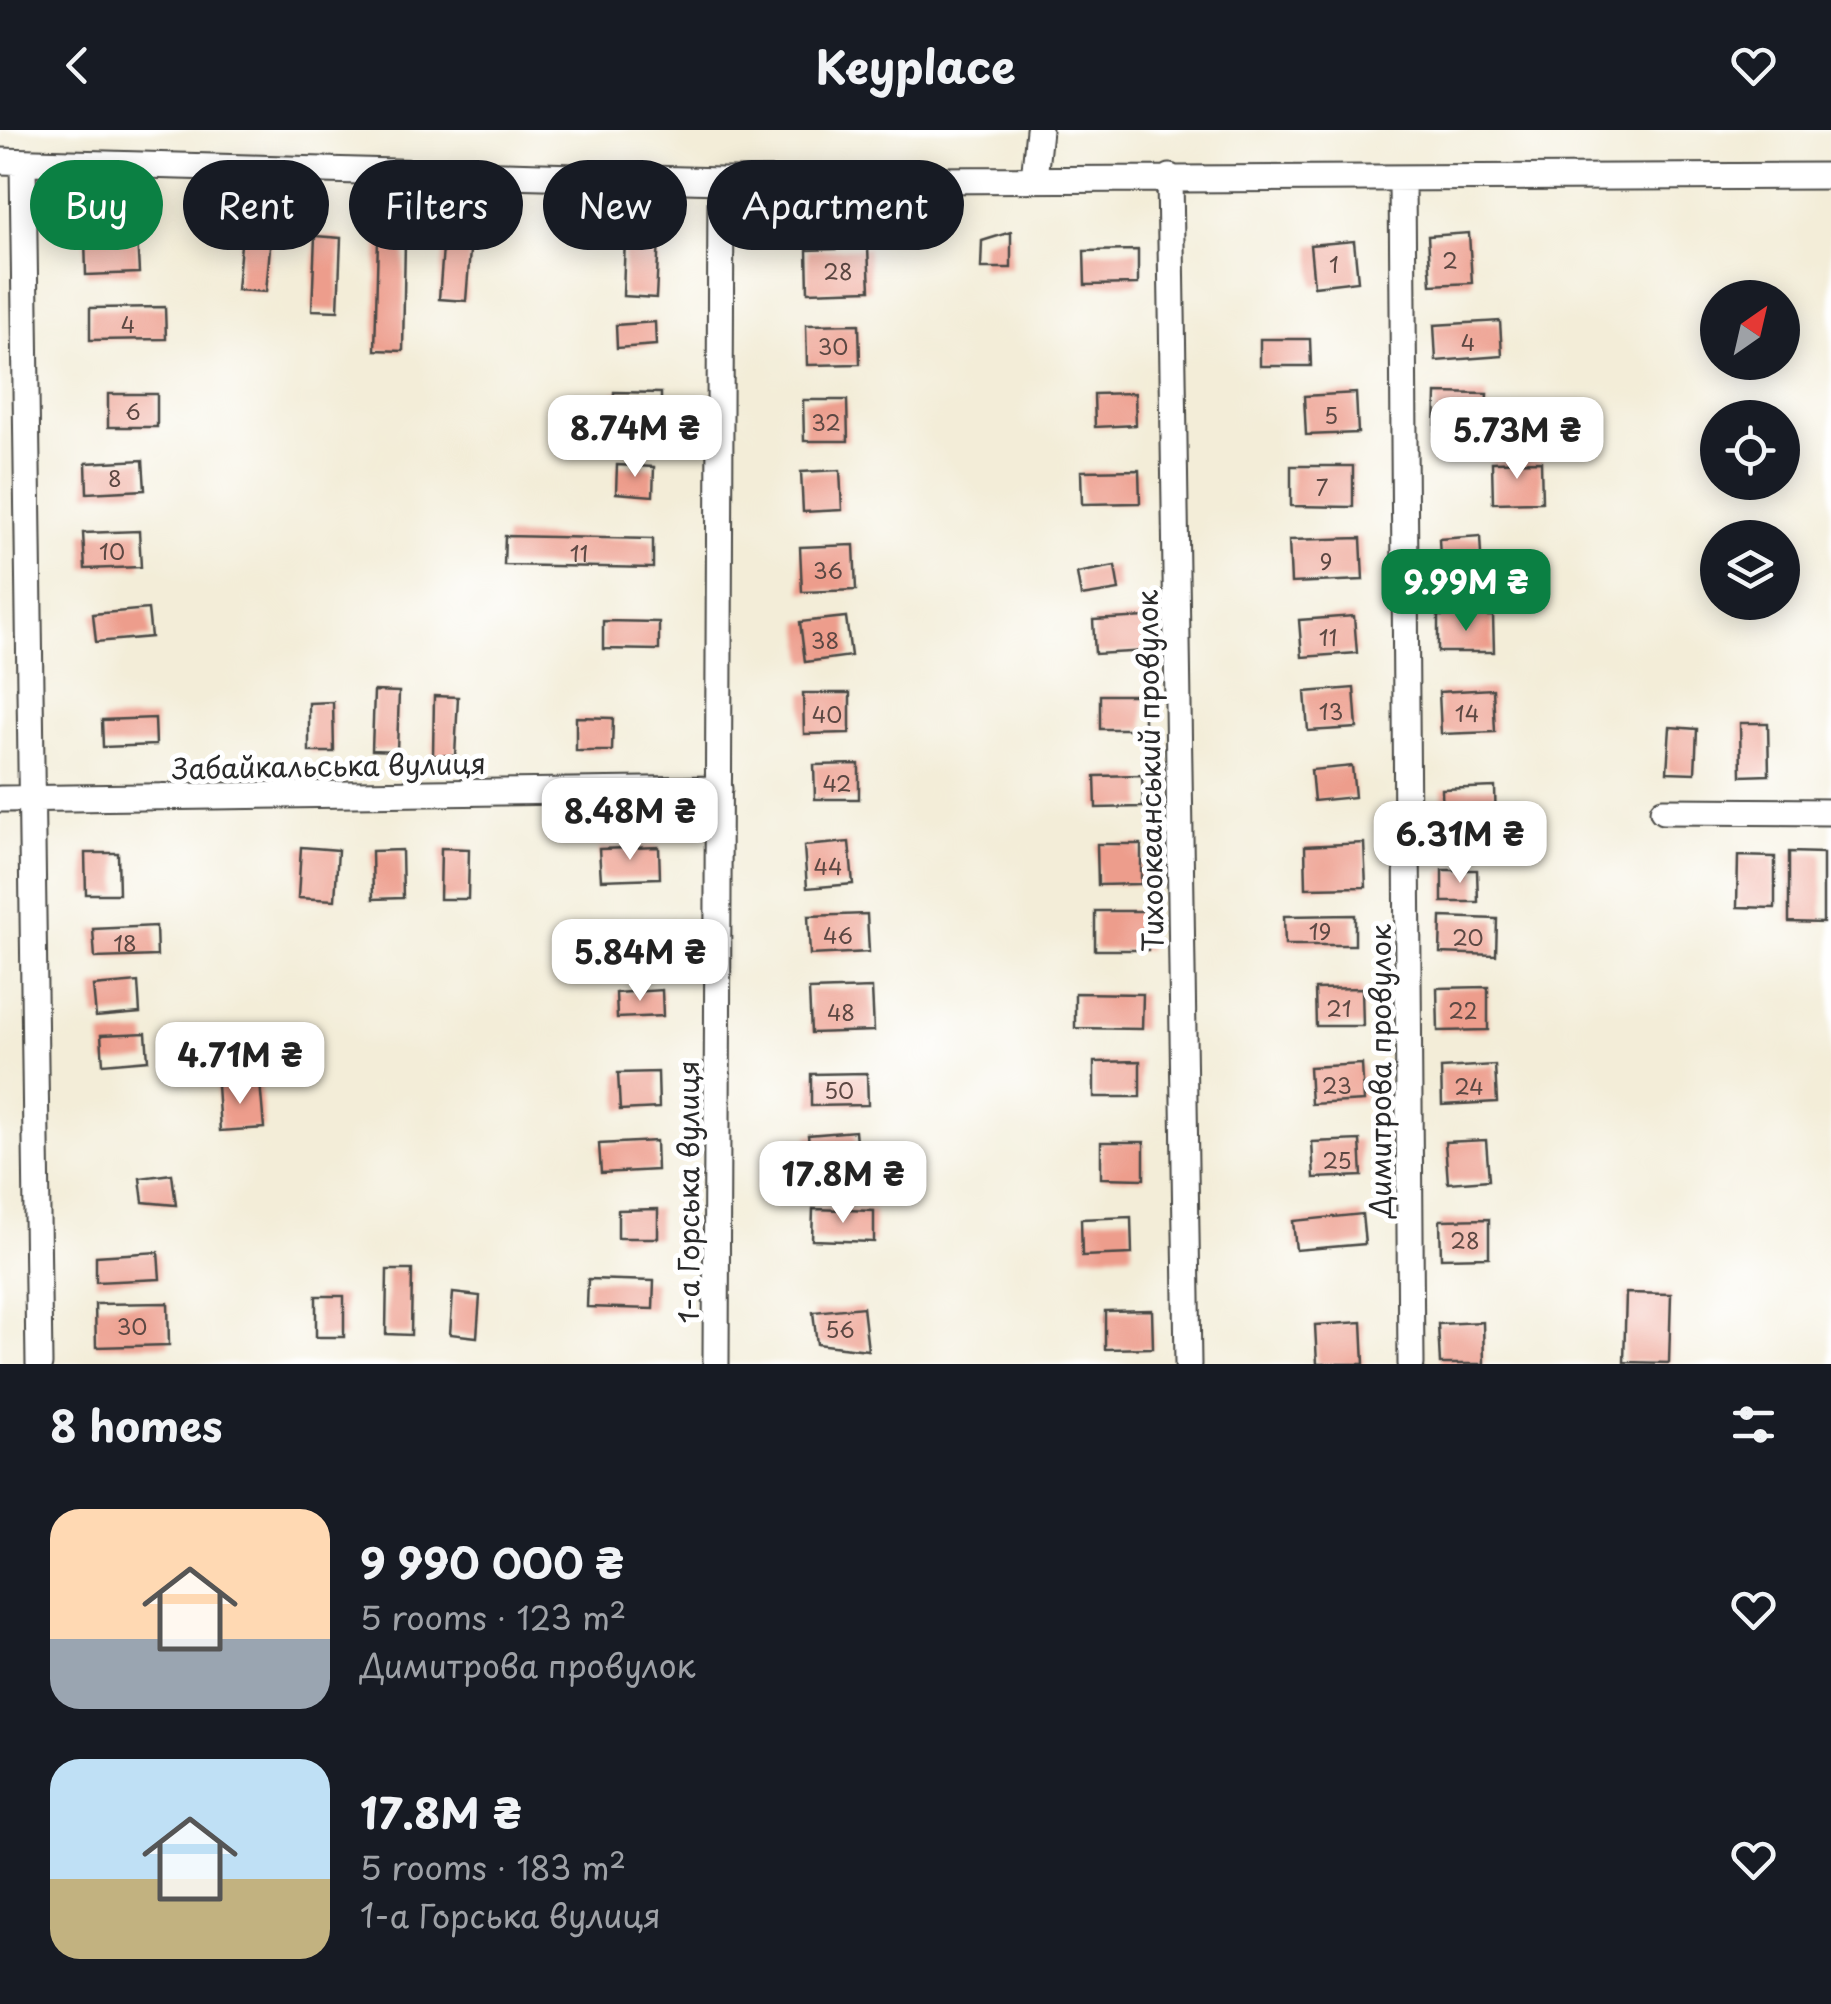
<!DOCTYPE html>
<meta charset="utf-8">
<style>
body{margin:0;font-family:"Playpen Sans",sans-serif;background:#242831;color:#f1f3f6;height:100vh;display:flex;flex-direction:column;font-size:38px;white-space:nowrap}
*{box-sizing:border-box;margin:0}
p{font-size:32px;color:#9ea1a6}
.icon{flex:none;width:55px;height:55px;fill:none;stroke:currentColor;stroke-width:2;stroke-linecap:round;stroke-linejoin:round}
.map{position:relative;height:1234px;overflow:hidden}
.details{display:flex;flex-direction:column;background:#171b24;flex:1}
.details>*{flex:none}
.guide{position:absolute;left:30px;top:30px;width:1000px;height:90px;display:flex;gap:20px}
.needle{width:65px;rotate:34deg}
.buttons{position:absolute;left:1700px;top:150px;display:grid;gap:20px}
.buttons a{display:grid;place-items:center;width:100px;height:100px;border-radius:50%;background:#171b24;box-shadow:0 5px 25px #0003;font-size:50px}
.price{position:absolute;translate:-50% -85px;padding:0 22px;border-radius:20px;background:#fff;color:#222;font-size:32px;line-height:65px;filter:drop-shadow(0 2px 5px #0008)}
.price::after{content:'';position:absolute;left:50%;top:60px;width:30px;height:22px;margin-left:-15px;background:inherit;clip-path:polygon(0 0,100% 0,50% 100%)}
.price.current{background:#0b8043;color:#fff}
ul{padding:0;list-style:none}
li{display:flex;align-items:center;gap:30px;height:250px;padding:0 50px}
li span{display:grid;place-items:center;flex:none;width:280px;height:200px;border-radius:30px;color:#555}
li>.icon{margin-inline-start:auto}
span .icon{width:120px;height:120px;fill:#fffc;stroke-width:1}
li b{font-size:42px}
h2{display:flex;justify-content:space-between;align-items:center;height:120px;padding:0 50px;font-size:42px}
.tag{padding:0 35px;border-radius:45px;background:#171b24;box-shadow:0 5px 25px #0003;font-size:35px;line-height:90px}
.tag.current{background:#0b8043;color:#fff}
header{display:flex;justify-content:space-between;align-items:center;height:130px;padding:0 50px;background:#171b24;font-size:45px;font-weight:700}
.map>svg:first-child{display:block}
.building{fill:#ed9d8c}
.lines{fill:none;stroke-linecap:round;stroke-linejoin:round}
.minor-casing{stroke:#494845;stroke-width:29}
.minor{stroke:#fff;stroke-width:25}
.labels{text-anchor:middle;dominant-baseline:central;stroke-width:10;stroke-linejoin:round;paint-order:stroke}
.number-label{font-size:22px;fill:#5c4843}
.street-label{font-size:28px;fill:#2b2b2b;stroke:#fff}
</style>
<header><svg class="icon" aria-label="back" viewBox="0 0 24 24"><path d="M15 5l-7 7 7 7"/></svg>Keyplace<svg class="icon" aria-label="heart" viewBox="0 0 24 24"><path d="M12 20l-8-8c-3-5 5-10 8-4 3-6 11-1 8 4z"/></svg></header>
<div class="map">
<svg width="1831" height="1234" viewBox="0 0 1831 1234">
<rect width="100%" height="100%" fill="#fff"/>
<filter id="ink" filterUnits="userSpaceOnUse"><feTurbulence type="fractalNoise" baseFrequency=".01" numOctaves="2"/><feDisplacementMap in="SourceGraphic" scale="20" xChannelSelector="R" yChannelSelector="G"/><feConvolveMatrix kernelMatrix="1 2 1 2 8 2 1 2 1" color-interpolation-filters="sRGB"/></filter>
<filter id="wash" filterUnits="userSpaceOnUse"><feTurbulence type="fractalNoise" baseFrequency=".0048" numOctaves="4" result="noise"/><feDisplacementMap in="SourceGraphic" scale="40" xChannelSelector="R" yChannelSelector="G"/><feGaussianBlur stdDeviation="2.25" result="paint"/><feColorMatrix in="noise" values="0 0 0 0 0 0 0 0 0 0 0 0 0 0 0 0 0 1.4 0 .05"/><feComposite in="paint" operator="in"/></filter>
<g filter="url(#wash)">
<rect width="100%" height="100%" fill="#f3edd8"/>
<g id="blocks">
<path class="building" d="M1011 102V138H981L982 111Z
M242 103 271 106 266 162 237 160Z
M1469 103 1472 153 1431 155 1428 106Z
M137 105 139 143 86 145 85 107Z
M444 105 471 108 466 171 439 169Z
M625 105 659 107 656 168 623 166Z
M315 106 341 108 338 181 312 180Z
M378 109 405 110 403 221 375 220Z
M1354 111 1358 151 1314 156 1310 115Z
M868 118 870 160 808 162 807 120Z
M1138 120V154L1085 155 1084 121Z
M165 177 166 209 90 210V178Z
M1500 191 1502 226 1436 231 1434 195Z
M655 192 656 215 617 218 616 195Z
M859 194 860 234 807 235 806 195Z
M1260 209H1310L1311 236H1260Z
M614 262 661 263V288L613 287Z
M1135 263 1136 295 1095 297 1094 264Z
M1356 263 1358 303 1306 305 1304 266Z
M1436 263 1487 264 1485 307 1435 306Z
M108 264H157V297H108Z
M803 270H847L848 311H804Z
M143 330 145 360 87 363 86 333Z
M1541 331 1542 372 1493 373 1492 332Z
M617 335 654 337 653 366 616 363Z
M1291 336H1353V377L1291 376Z
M840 340 842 380 803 382 801 342Z
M1139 340 1140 373 1082 374 1081 341Z
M139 401 141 437 85 439 83 403Z
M505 406 653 409V438L504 435Z
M1480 406 1482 444 1441 446 1439 409Z
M1361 408 1363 450 1291 453 1289 410Z
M854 415 856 460 802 462 800 417Z
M1115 436 1119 460 1081 466 1077 443Z
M148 479 151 507 96 512 93 484Z
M1354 486 1357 523 1302 527 1299 490Z
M1438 486H1493L1494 522H1438Z
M846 487 851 526 805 532 800 492Z
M1146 487 1148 521 1095 524 1093 490Z
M603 491 659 492V520L603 519Z
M1354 558 1357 598 1308 601 1305 562Z
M1493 559 1495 602 1441 604 1439 562Z
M374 561 399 562 397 621 372 620Z
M803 563H850V603L804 604Z
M1100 565H1144V599H1100Z
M434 566 458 567 455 626 433 625Z
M333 572 334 622H309V573Z
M576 587 613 588 612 621H576Z
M155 588 156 615 103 617 102 590Z
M1740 593H1768L1769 645 1741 646Z
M1670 597 1697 599 1695 643 1667 642Z
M859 634V669H815L814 635Z
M1352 636 1355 667 1314 671 1311 640Z
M1142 645 1143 677 1096 678 1095 646Z
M1495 657 1496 701 1443 702 1442 659Z
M849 712 853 754 807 758 804 716Z
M1364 713 1366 757 1306 758 1305 716Z
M1097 714H1141V754L1098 755Z
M301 717 338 720 335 770 298 768Z
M659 717 660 748 601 750 599 719Z
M441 718 469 719 468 769H440Z
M402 720 403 768 373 769 372 721Z
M1789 722 1823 723V793L1789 792Z
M85 723H118L119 764H86Z
M1738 726 1775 727V778L1737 777Z
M1442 740H1477L1478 772H1442Z
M1095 781H1148V820H1095Z
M867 784 869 822 810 825 808 786Z
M1355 785V815H1285L1284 786Z
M1441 787 1497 789 1496 825 1440 823Z
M609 795 661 796 660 841 608 840Z
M156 796 157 826 95 828 93 799Z
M138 852 140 883 96 887 93 856Z
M1488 857V900L1438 901 1437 858Z
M872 858 874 901 811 903 809 860Z
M1362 858 1363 896H1316L1315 859Z
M662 860 663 886 617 888 616 863Z
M1075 863 1143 864 1142 899 1075 898Z
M146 903 148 930 103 934 101 905Z
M1140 931V967H1094V932Z
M1362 934 1364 971 1311 974 1309 937Z
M1495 935 1497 972 1442 975 1441 938Z
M658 942 659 978 620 980 618 943Z
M867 943 868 975 811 976V944Z
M260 952 264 998 220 1001 217 955Z
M855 1001 859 1046 813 1050 808 1005Z
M1360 1010 1362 1046 1314 1048 1312 1012Z
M1486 1010 1489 1050 1448 1053 1445 1012Z
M656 1011 657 1040 601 1043 599 1014Z
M1101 1012H1144V1049L1101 1048Z
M172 1044 176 1075 143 1072 140 1048Z
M658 1079V1108H618V1080Z
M813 1079 874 1081V1112L812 1110Z
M1362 1084 1365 1114 1296 1120 1293 1091Z
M1131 1087 1132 1124 1082 1126 1081 1089Z
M1489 1089V1127L1441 1128 1440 1090Z
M158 1122 160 1149 96 1152V1126Z
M387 1140H412L411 1205 386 1204Z
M588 1149 654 1151 653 1179 587 1177Z
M453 1163 480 1166 477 1207 450 1204Z
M1626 1163 1671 1164 1669 1233 1624 1232Z
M316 1166H344V1207H316Z
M168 1173 169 1215 96 1217 95 1174Z
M863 1177 868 1220 817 1214 813 1182Z
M1152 1180 1153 1218 1105 1219V1181Z
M1362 1192 1364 1234H1317L1315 1195Z
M1483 1192 1484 1234H1440L1438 1194Z"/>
</g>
</g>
<g filter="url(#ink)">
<use href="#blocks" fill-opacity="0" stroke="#494845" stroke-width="2.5"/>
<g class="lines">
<defs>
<path id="minor" d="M0 31 721 51 1831 46
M23 34 39 1234
M1170 47 1188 1234
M1402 48 1411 1234
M1034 49 1039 0
M0 669 719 659
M1663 681 1831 682
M716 1234 721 51"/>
</defs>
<use href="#minor" class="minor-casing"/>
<use href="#minor" class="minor"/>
</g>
</g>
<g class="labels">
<g class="number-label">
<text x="1450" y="129">2</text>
<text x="1334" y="133">1</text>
<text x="838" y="140">28</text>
<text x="128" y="193">4</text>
<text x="1468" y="211">4</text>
<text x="833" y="215">30</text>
<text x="133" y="280">6</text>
<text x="1331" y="284">5</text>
<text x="826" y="291">32</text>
<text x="115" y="347">8</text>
<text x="1322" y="356">7</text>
<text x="112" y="420">10</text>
<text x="579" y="422">11</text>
<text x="1326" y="430">9</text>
<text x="828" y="439">36</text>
<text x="1328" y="506">11</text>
<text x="825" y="509">38</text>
<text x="1331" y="580">13</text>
<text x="1467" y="582">14</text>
<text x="827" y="583">40</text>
<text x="837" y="652">42</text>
<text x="828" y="735">44</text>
<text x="1320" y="800">19</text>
<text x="838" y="804">46</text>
<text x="1468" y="806">20</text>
<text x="125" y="812">18</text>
<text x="1339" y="877">21</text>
<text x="1463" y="879">22</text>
<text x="841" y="881">48</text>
<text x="1337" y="954">23</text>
<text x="1469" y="955">24</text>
<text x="839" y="959">50</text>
<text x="1337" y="1029">25</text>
<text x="1465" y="1109">28</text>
<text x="132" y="1195">30</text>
<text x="840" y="1198">56</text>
</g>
<g class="street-label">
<text transform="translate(329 635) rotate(-1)">Забайкальська вулиця</text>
<text transform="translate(1149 641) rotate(-91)">Тихоокеанський провулок</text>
<text transform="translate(1379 941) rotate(-90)">Димитрова провулок</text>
<text transform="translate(687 1062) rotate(-90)">1-а Горська вулиця</text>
</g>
</g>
</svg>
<div class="buttons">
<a><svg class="needle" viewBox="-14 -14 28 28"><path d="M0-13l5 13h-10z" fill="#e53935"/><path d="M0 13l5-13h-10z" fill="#9ea1a6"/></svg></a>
<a><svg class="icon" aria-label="locate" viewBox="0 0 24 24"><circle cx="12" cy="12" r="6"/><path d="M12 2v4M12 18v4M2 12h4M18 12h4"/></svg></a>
<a><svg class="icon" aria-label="layers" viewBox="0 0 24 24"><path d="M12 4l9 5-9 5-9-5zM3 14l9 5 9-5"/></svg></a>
</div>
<b class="price" style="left:635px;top:350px">8.74M ₴</b>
<b class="price" style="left:1517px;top:352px">5.73M ₴</b>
<b class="price current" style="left:1466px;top:504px">9.99M ₴</b>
<b class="price" style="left:630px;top:733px">8.48M ₴</b>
<b class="price" style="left:1460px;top:756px">6.31M ₴</b>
<b class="price" style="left:640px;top:874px">5.84M ₴</b>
<b class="price" style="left:240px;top:977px">4.71M ₴</b>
<b class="price" style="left:843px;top:1096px">17.8M ₴</b>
<div class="guide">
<a class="tag current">Buy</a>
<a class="tag">Rent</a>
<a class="tag">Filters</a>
<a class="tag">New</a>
<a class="tag">Apartment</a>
</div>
</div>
<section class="details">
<h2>8 homes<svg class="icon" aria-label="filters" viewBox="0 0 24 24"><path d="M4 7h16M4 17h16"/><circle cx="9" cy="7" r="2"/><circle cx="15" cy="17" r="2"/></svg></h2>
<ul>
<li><span style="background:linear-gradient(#ffd9b3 65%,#9aa5b1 0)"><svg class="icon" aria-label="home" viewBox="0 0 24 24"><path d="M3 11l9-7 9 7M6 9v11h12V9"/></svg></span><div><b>9 990 000 ₴</b><p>5 rooms · 123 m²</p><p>Димитрова провулок</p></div><svg class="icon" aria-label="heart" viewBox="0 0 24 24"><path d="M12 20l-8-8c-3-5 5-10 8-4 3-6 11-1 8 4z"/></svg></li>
<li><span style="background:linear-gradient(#bfe0f5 60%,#c2b280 0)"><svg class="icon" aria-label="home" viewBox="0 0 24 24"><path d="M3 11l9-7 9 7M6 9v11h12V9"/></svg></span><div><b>17.8M ₴</b><p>5 rooms · 183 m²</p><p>1-а Горська вулиця</p></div><svg class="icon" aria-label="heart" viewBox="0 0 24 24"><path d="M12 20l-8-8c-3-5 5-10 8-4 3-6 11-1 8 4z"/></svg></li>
</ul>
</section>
